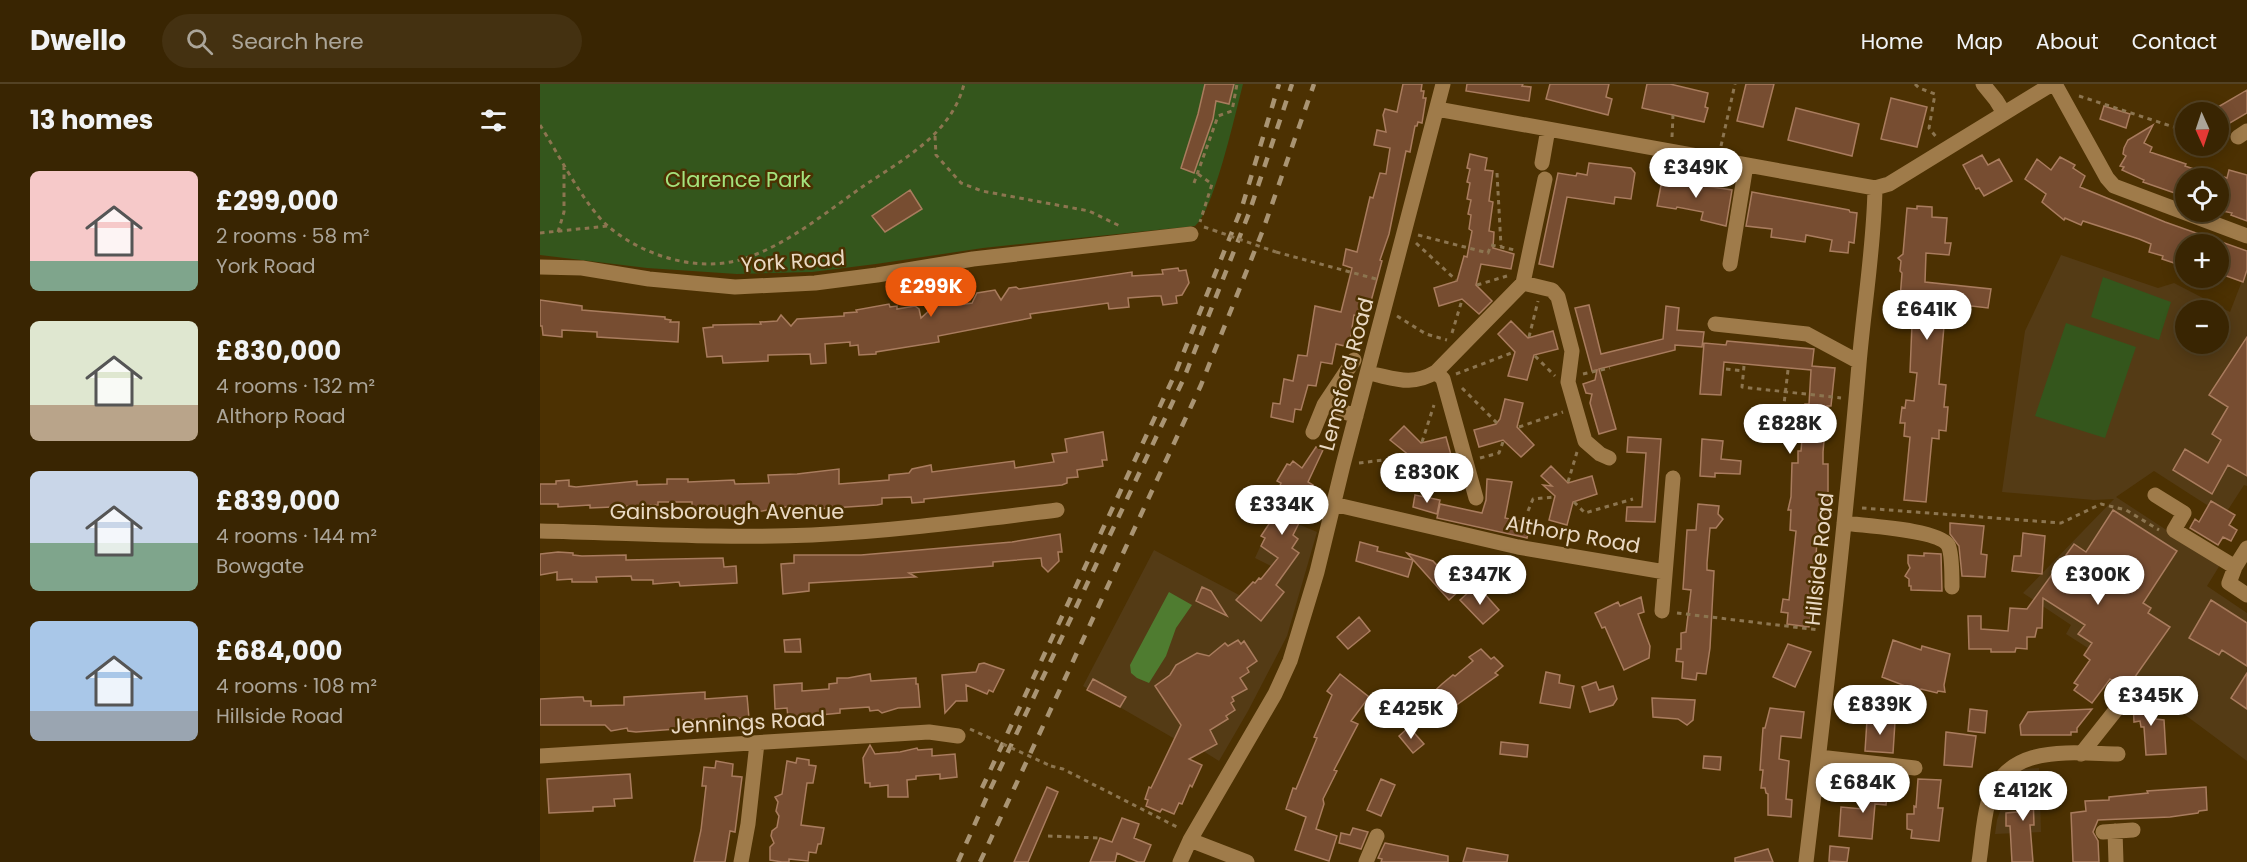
<!DOCTYPE html>
<meta charset="utf-8">
<style>
body{margin:0;font-family:Poppins,sans-serif;background:#443111;color:#f1f3f6;height:100vh;display:flex;flex-direction:column;font-size:22px;white-space:nowrap}
*{box-sizing:border-box;margin:0}
p{font-size:20px;color:#aba599}
.icon{flex:none;width:33px;height:33px;fill:none;stroke:currentColor;stroke-width:2;stroke-linecap:round;stroke-linejoin:round}
.map{position:relative;flex:1;overflow:hidden}
.panel{display:flex;flex-direction:column;background:#392502;width:540px}
.panel>*{flex:none}
.needle{width:39px;rotate:177deg}
.controls{position:absolute;left:1635px;top:18px;display:grid;gap:12px}
.controls a{display:grid;place-items:center;width:54px;height:54px;border-radius:50%;background:#392502;box-shadow:0 3px 15px #0003,0 0 0 2px #534224;font-size:30px}
.price{position:absolute;translate:-50% -51px;padding:0 14px;border-radius:21px;background:#fff;color:#222;font-size:20px;line-height:39px;filter:drop-shadow(0 2px 3px #0008)}
.price::after{content:'';position:absolute;left:50%;top:36px;width:18px;height:14px;margin-left:-9px;background:inherit;clip-path:polygon(0 0,100% 0,50% 100%)}
.price.on{background:#ea580c;color:#fff}
ul{padding:0;list-style:none}
li{display:flex;align-items:center;gap:18px;height:150px;padding:0 30px}
li span{display:grid;place-items:center;flex:none;width:168px;height:120px;border-radius:9px;color:#555}
li>.icon{margin-inline-start:auto}
span .icon{width:72px;height:72px;fill:#fffc;stroke-width:1}
li b{font-size:26px}
h2{display:flex;justify-content:space-between;align-items:center;height:72px;padding:0 30px;font-size:26px}
header{display:flex;align-items:center;gap:36px;box-sizing:border-box;height:84px;padding:0 30px;background:#392502;border-bottom:2px solid #534224}
header strong{font-size:28px}
nav{display:flex;gap:33px;margin-inline-start:auto;font-size:21px}
.search{width:420px;height:54px;background:#443111;display:flex;align-items:center;gap:15px;box-sizing:border-box;padding:0 21px;border-radius:33px;color:#aba599;font-size:22px}
main{display:flex;flex:1;min-height:0}
.map>svg:first-child{display:block}
.built{fill:#543b15;fill-rule:evenodd}
.green{fill:#34561c}
.forest{fill:#4f7c30}
.building{fill:#774d31;stroke:#a97c5e;stroke-width:1.5}
.lines{fill:none;stroke-linecap:round;stroke-linejoin:round}
.path{stroke:#8c7550;stroke-width:3;stroke-dasharray:4.5 4.5;stroke-linecap:butt}
.minor{stroke:#9f7b4a;stroke-width:15}
.rail{stroke:#a99473;stroke-width:4.5;stroke-dasharray:10 10;stroke-linecap:butt}
.path-bridge{stroke:#8c7550;stroke-width:3;stroke-dasharray:4.5 4.5;stroke-linecap:butt}
.labels{text-anchor:middle;dominant-baseline:central;stroke-width:5;stroke-linejoin:round;paint-order:stroke}
.park-label{font-size:21px;fill:#a4e37d;stroke:#4c3102}
.street-label{font-size:21px;fill:#ead9c3;stroke:#4c3102}
</style>
<header>
<strong>Dwello</strong>
<div class="search"><svg class="icon" aria-label="search" viewBox="0 0 24 24"><circle cx="10" cy="10" r="6"/><path d="M15 15l6 6"/></svg>Search here</div>
<nav><a>Home</a><a>Map</a><a>About</a><a>Contact</a></nav>
</header>
<main>
<section class="panel">
<h2>13 homes<svg class="icon" aria-label="filters" viewBox="0 0 24 24"><path d="M4 7h16M4 17h16"/><circle cx="9" cy="7" r="2"/><circle cx="15" cy="17" r="2"/></svg></h2>
<ul>
<li><span style="background:linear-gradient(#f6c9c9 75%,#7fa58c 0)"><svg class="icon" aria-label="home" viewBox="0 0 24 24"><path d="M3 11l9-7 9 7M6 9v11h12V9"/></svg></span><div><b>£299,000</b><p>2 rooms · 58 m²</p><p>York Road</p></div></li>
<li><span style="background:linear-gradient(#dfe7d0 70%,#b9a48a 0)"><svg class="icon" aria-label="home" viewBox="0 0 24 24"><path d="M3 11l9-7 9 7M6 9v11h12V9"/></svg></span><div><b>£830,000</b><p>4 rooms · 132 m²</p><p>Althorp Road</p></div></li>
<li><span style="background:linear-gradient(#c9d6e8 60%,#7fa58c 0)"><svg class="icon" aria-label="home" viewBox="0 0 24 24"><path d="M3 11l9-7 9 7M6 9v11h12V9"/></svg></span><div><b>£839,000</b><p>4 rooms · 144 m²</p><p>Bowgate</p></div></li>
<li><span style="background:linear-gradient(#a9c7e8 75%,#9aa5b1 0)"><svg class="icon" aria-label="home" viewBox="0 0 24 24"><path d="M3 11l9-7 9 7M6 9v11h12V9"/></svg></span><div><b>£684,000</b><p>4 rooms · 108 m²</p><p>Hillside Road</p></div></li>
</ul>
</section>
<div class="map">
<svg width="1707" height="778" viewBox="0 0 1707 778">
<rect width="100%" height="100%" fill="#4c3102"/>
<path class="built" d="M1521 171 1618 204 1634 199 1690 228 1707 184V402L1704 401 1684 432 1614 387 1576 413 1680 481 1667 502 1707 529V677L1601 598 1526 550 1531 541 1483 509 1574 415 1554 416 1462 408 1485 247ZM1646 226H1678V260H1646Z
M733 433 758 440 777 448 747 552 708 627 679 677 655 662 635 655 543 602 614 466 701 512 713 498 715 499 719 494 722 495 731 482 715 474 724 454 721 452Z
M1499 684 1501 748 1455 750 1457 736 1471 695 1484 685Z"/>
<path class="green" d="M0 0H703C696 27 674 127 655 142L443 164 336 180 272 188 197 190 107 184 0 171Z
M1563 193 1631 218 1619 256 1551 233Z
M1526 239 1596 263 1565 354 1495 332Z"/>
<path class="forest" d="M629 508 652 521 636 544 626 572 609 599 597 594 591 589 590 581Z"/>
<path class="building" d="M665 0H694L689 20 676 17 673 35 654 89 641 84 658 30Z
M863 0H882L881 7H884L883 14H886L882 39 878 38 877 42H875L870 68 866 67 849 150 840 176 842 177 830 221 824 219 820 232 814 231 809 263 796 260 792 280 781 278 776 302 768 301 761 326 755 325 753 338 731 333 733 319 740 320 744 295 753 297 758 271 767 272 775 222 801 228 812 184 803 181 806 165 817 168 830 113 833 114 840 89 846 90 850 64 834 61 837 46 846 48 843 31 845 25 857 28Z
M927 0H983L982 2 991 3 989 17 926 7Z
M1010 0H1069L1066 13 1072 15 1068 31 1006 15Z
M1107 0H1130L1168 9 1165 23 1168 24 1164 38 1102 24Z
M1206 0H1234L1223 43 1197 37Z
M1707 6V29L1678 46V23Z
M1351 14 1387 23 1377 63 1341 55Z
M1564 22 1590 30 1586 44 1560 35Z
M1256 24 1319 40 1312 72 1248 56Z
M1613 41 1604 59 1612 63 1610 68 1646 80 1645 82 1675 92V94H1646V113L1603 98 1604 96 1582 86 1584 83 1580 82 1586 72 1583 70 1584 64 1588 56Z
M930 70 947 74 945 86 953 87 949 117 953 118 949 147 954 148 953 164 974 170 971 185 941 180 936 201 952 217 939 230 922 215 899 222 894 204 917 197 924 172 927 173 932 147 929 145 931 131 928 130 931 116 927 115 930 99 927 98 930 85 927 84Z
M1442 71 1448 81 1459 75 1472 97 1444 112 1439 104 1436 105 1423 81Z
M1520 73 1535 81 1533 84 1545 92 1540 103 1625 138 1707 167V186L1703 198 1678 189V160H1646V172L1643 182 1622 175 1623 172 1609 168 1611 160 1599 155 1543 137 1541 141 1525 134 1524 136 1502 118 1506 110 1485 95 1497 75 1511 86Z
M1049 79 1091 84 1095 89 1091 115 1075 113 1074 120 1027 113 1013 183 999 180 1018 89 1036 92 1037 89 1047 91Z
M1689 86 1707 91V137L1691 131 1692 129 1678 126V91L1687 94Z
M1123 91 1148 96 1153 100 1192 106 1186 142 1161 136 1163 128 1137 123 1136 125 1117 122Z
M370 106 382 125 345 148 332 132Z
M1212 108 1309 126 1310 128 1317 129 1314 159 1309 158 1308 169 1290 167 1292 156 1266 151 1265 158 1231 153 1232 145 1206 142Z
M1377 122 1392 123V133L1407 134 1405 159H1411L1409 171 1386 169 1385 198 1451 205 1448 224 1406 219 1399 300 1406 301 1404 323H1408L1406 347 1399 346V355L1392 354 1386 418 1364 416 1370 353 1364 352 1365 339H1360L1362 323 1365 324 1366 316 1374 317 1377 289 1370 288 1373 216 1360 215 1362 189 1360 187 1361 177 1358 174 1363 170 1367 124 1377 125Z
M638 184 639 187 646 186 649 199 642 211 636 212 637 219 623 221 621 212H615L588 214 589 223 569 225 568 219 490 230 491 234 398 252 399 258 336 268V270L319 271 318 261 310 262V258L285 260 286 279 271 280 270 270 228 271V277L183 279 182 272 167 273 163 244 173 243V241L221 240 220 238 237 237 241 231 251 242 257 235 304 232V229L317 228 316 226 349 220 350 223 357 222V225L375 222 379 225 381 234 402 215 409 214 419 221 432 219 437 209 455 206 461 216 469 204 476 203 479 205 592 188V192L623 190 622 186Z
M0 216 42 222V226L125 233V235L131 236 130 238H139L138 258 57 253V248L22 246V253L3 251 2 242H0Z
M1049 221 1061 270 1123 255 1126 222 1139 224 1137 246 1164 248 1162 263 1135 261V266L1059 285 1076 345 1059 350 1050 319 1052 310 1046 309 1043 300 1055 296 1057 286 1052 287 1035 224Z
M971 237 988 254 1013 247 1018 265 994 271 987 296 968 292 975 268 958 250Z
M1707 253V392L1688 381 1672 410 1633 386 1645 365 1668 379 1681 356 1672 350 1688 323 1669 311Z
M1187 257 1274 265 1272 282 1295 284 1291 322H1287L1283 368V380H1288V429L1280 428 1269 543 1247 540 1248 529 1241 528 1243 515 1249 516 1256 447 1250 446 1251 426H1248L1251 413 1252 379H1258V367H1261L1265 320H1269L1271 286 1184 278 1181 311 1160 310 1164 259 1186 261Z
M965 315 983 319 977 343 994 361 981 373 963 356 939 363 934 346 956 340 960 335Z
M864 342 881 359 906 353 911 371 887 377 880 401 863 396 870 372 850 356Z
M563 348 567 376H562L563 382 537 386 538 393 527 394V399L522 401 384 415V418L372 419 371 413 342 414V420L337 421 278 425 277 422 251 425V422L222 427 152 428V418H118V421L50 424V421L18 423V420H0V400H16V397L29 396V402L36 403 97 397V401L127 400V395H148V398L194 396 195 400 229 399 228 391 257 390 299 385V400L349 396V391L369 389 372 385 391 381 392 388 474 377 475 384 514 378 512 370 527 368 525 355Z
M1088 353 1121 355 1115 438 1086 437 1087 423H1102L1106 369 1087 368Z
M1162 355 1183 357 1181 375 1201 377 1200 390 1175 389V393L1160 392Z
M776 363 783 366 768 398 773 401 769 410 774 414 768 426 766 425 753 451 758 455 752 464 759 469 736 501 744 508 721 537 696 516 713 498 715 499 719 494 721 495 738 474 721 462 725 454 721 452 746 414 737 409 741 399 737 397 747 380 750 381 753 377 762 384Z
M1011 382 1028 399 1052 392 1057 410 1033 418 1027 441 1009 436 1015 412 1003 401 1012 402 1001 392Z
M947 395 972 398 965 434 990 439 987 454 897 434 900 420 942 429 946 416Z
M875 411 900 416 897 430 873 423Z
M1671 417 1695 431 1689 441 1697 446 1691 457 1683 453 1678 461 1650 444 1655 435 1659 438Z
M1158 420 1179 422 1178 430 1183 435 1176 444H1170L1167 479V486L1174 487 1170 564 1166 590 1157 589 1156 596 1142 594 1143 578 1136 577 1137 565H1141V549L1146 548 1151 506 1143 505 1147 446H1156Z
M1573 426 1637 467 1603 519 1611 524 1608 529 1630 543 1592 597 1600 602 1592 612 1570 595 1552 619 1534 606 1538 601 1534 599 1550 576 1544 571 1552 559 1538 550 1545 541 1503 514 1502 544H1497L1495 553H1487V565L1476 564 1475 568H1451V565H1429L1428 532H1441V545L1468 547 1470 524 1487 525 1534 460 1546 468Z
M1410 439 1444 442 1441 470 1447 471 1445 493 1422 492 1419 462 1410 450Z
M1483 449 1505 452 1502 490 1472 487 1474 472H1481Z
M520 450 522 468H518L519 477 508 488 502 482 501 474 453 478V482L369 489 376 493 269 499V507L243 510 241 480 254 479V471H321L472 458Z
M820 458 838 463 837 467 873 476 868 493 816 477Z
M18 468 33 469V471L42 472 86 471V476L183 474 184 483 196 482 197 499 140 502 139 498 113 500V496H92L91 492 56 493 57 498H32V495L17 496V488L0 491V470Z
M867 469 893 477 920 506 909 516Z
M1384 469 1401 470 1402 507 1371 506V502H1369V495L1365 492 1370 484 1368 479V471L1384 472Z
M662 503 671 507 687 532 656 517Z
M931 506 937 512 943 508 959 526 943 540 920 516Z
M1101 513 1104 528 1098 530 1110 562 1109 574 1084 586 1065 543 1062 544 1055 529 1078 518 1080 522Z
M1671 516 1707 539V582L1682 566 1679 571 1649 554Z
M819 533 830 547 808 565 797 553Z
M260 555 261 568H245L244 556Z
M698 556 701 560 704 557 717 577 707 584 709 588 700 594 707 605 692 613 694 617 691 619 695 626 686 632 688 635 670 646 677 660 649 675 662 681 652 703 650 701 642 720 639 719 634 730 622 725 620 728 606 722 608 716 605 715 609 703 611 704 641 641 615 602 630 591 636 581 657 569 669 572 685 559 688 562Z
M1353 556 1381 566 1382 562 1410 570 1404 601 1405 608 1398 607 1397 609 1381 605 1378 607 1342 593Z
M1248 560 1271 568 1255 603 1233 593Z
M941 565 951 575 954 573 963 582 955 589 958 591 911 625 904 617 875 644 866 634 902 600 913 591 915 592 933 577 929 573Z
M444 579 464 586 453 608 449 606 447 610 426 601 427 617H416L405 629 402 591 436 588 439 580Z
M1006 588 1020 591 1019 599 1034 602 1030 624 1000 619Z
M1707 589V625L1691 614Z
M330 590 331 597 376 594V600H378L380 623 358 624 342 629 338 626 330 627 329 623 300 625V629L259 633H248L247 624 235 625 234 601 262 599V607L289 605V600L297 599V594H308Z
M800 590 829 613 811 637 818 640 794 686 797 687 783 715 784 720 776 745 797 752 789 777 755 766 766 733 746 725 753 704 756 705 777 654 774 653 792 611 787 607Z
M553 595 586 613 580 623 547 606Z
M1056 598 1059 606 1073 602 1077 615 1073 621 1050 628 1042 603Z
M165 608V615L207 612 209 634 140 636V643L137 645 96 648 88 647 87 644 71 647 65 641H0V615L37 613H43L44 617H51V622L84 621V613Z
M1112 614 1155 616 1153 636 1147 641 1138 635 1113 633Z
M1615 615 1616 635 1624 636 1626 670 1606 671 1604 643H1601L1600 637 1594 638 1593 617Z
M1230 624 1264 628 1261 654 1241 652 1239 675 1249 677 1246 715 1252 716 1251 733 1228 731V710L1226 709 1225 704H1221L1223 686H1220L1223 644H1225Z
M1430 625 1447 627 1445 649 1428 647Z
M1552 625 1537 644V648H1531V651H1481L1480 641 1488 628Z
M1327 636 1355 638 1353 669 1325 667Z
M869 643 884 660 873 669 859 652Z
M1406 648 1436 652 1432 683 1404 681Z
M961 658 988 661 987 673 960 670Z
M330 661 335 670 360 668 377 664 378 666 392 665V672L415 670 417 693 400 695V690L376 692V695L367 696 368 713H348V701L330 703V699H325L323 674Z
M1164 672 1181 673 1180 686 1163 684Z
M257 674 269 676V681L276 682 273 699H267L261 741 284 744 281 760H278L276 769 269 768 268 777 249 775V778H242L230 776V763L234 759 231 752 232 747 237 743 239 732 236 727 238 718 235 713 242 710 247 677 256 679Z
M176 677 193 680 192 692 202 693 195 748 190 747 185 778H154L161 746 166 702H162L164 683 175 684Z
M90 690 92 714 74 715 75 722 53 723V727L9 729 7 695Z
M841 695 855 701 841 732 827 726Z
M1378 695 1401 696 1398 724H1403L1399 757 1371 754 1372 746 1367 745V730H1374V722L1376 723Z
M1498 696V710H1493L1494 741H1490L1493 778H1472L1470 742H1466V729L1477 728 1476 697Z
M1324 700 1348 702 1346 721 1335 720 1332 755 1299 752 1301 723 1323 725Z
M507 703 518 708 488 778H474Z
M1666 703 1667 726 1659 727 1658 729 1630 733 1558 736 1553 748 1558 757 1559 778H1533L1531 729 1546 727 1545 717 1569 716V713L1608 709 1607 707Z
M582 734 599 740 594 754 611 761 604 778H598L577 769 575 778H550L560 754 572 758Z
M813 744 828 748 821 765 799 759 801 749 810 751Z
M845 759 908 772V778H841L842 775 838 774Z
M1290 762 1309 764 1307 778 1289 777Z
M927 764 968 771 967 778H923Z
M1228 765 1233 778H1195V774Z"/>
<g class="lines">
<path class="path" d="M1375 0 1379 4 1395 10 1389 44 1397 54
M1539 12 1646 47
M0 41C18 69 45 123 69 143 106 174 163 190 209 173 251 158 289 126 325 101 364 75 412 49 424 0
M395 52 396 71 421 99 442 107 549 127 582 143
M1132 53 1133 31
M1181 62 1195 0
M957 89 961 162
M658 90 672 100 660 138
M654 99 678 32 692 27 697 0
M664 143 673 146
M18 148 24 128V81
M0 149 68 142
M878 151 948 169 951 161 975 166
M876 159 916 196
M736 168 836 195
M937 201 967 192
M857 232 886 250 907 256
M912 249 922 216
M989 253 998 217
M995 272 1015 292
M1204 282 1202 303 1301 314
M1186 285 1203 287
M1248 286 1242 337 1259 338
M916 290 974 268
M1043 290 1070 284
M922 304 957 339
M979 343 1023 328
M882 358 894 321
M940 374 959 369 963 358
M888 378 918 409
M819 379 868 373
M1028 398 1037 368
M1034 418 1045 429 1093 415
M1322 424 1521 439 1561 420 1586 426 1619 446
M988 427 993 415 1014 413
M1137 529 1279 546
M511 682 523 685 639 744
M508 752 558 754"/>
<path class="minor" d="M1443 0 1456 16 1464 29
M1515 0 1567 94 1574 102 1707 152
M897 25 1335 104 1349 100 1512 0
M1698 53 1707 47
M1002 79 1008 45
M1190 180 1206 81
M0 183 42 184 109 195 195 203 275 199 337 191 433 175 651 150
M983 199 1012 206 1018 213 1032 267 1028 298 1045 357 1060 370 1069 374
M1175 240 1267 250 1319 278
M896 288 903 295 936 414
M828 289C855 294 870 303 896 288L983 199 1005 95
M784 321 816 332
M773 348 784 321 814 276
M1615 411 1644 429 1634 446 1695 483
M793 420 978 463 1125 488
M1304 439C1324 442 1397 445 1408 461 1412 468 1412 493 1412 503
M0 447C91 449 182 455 272 451 354 447 436 436 517 426
M1707 464 1695 483 1689 499 1707 511
M1122 527 1133 394
M1541 670 1583 617
M0 672 389 648 418 652
M1279 673 1375 684
M1575 747 1576 778
M1563 748 1593 746
M650 756 707 778
M201 778 208 740 217 659
M640 778 650 756 735 610 750 577 777 488 803 381 903 0
M826 778 837 752
M1266 778C1286 612 1305 447 1319 280 1324 221 1334 163 1335 104
M1439 778C1442 759 1443 737 1448 719 1466 659 1528 669 1578 670"/>
<path class="rail" d="M442 704 635 290 702 123 739 0
M418 778 449 708 644 294 709 129 752 0
M440 778 661 301 723 146 774 0"/>
<path class="path-bridge" d="M673 146 736 168
M430 645 511 682"/>
</g>
<g class="labels">
<g class="park-label">
<text x="198" y="95">Clarence Park</text>
</g>
<g class="street-label">
<text transform="translate(253 177) rotate(-4)">York Road</text>
<text transform="translate(806 290) rotate(-75)">Lemsford Road</text>
<text x="187" y="427">Gainsborough Avenue</text>
<text transform="translate(1033 450) rotate(10)">Althorp Road</text>
<text transform="translate(1279 475) rotate(-84)">Hillside Road</text>
<text transform="translate(208 638) rotate(-3)">Jennings Road</text>
</g>
</g>
</svg>
<div class="controls">
<a><svg class="needle" viewBox="-14 -14 28 28"><path d="M0-13l5 13h-10z" fill="#e53935"/><path d="M0 13l5-13h-10z" fill="#aba599"/></svg></a>
<a><svg class="icon" aria-label="locate" viewBox="0 0 24 24"><circle cx="12" cy="12" r="6"/><path d="M12 2v4M12 18v4M2 12h4M18 12h4"/></svg></a>
<a>+</a>
<a>−</a>
</div>
<b class="price" style="left:1156px;top:115px">£349K</b>
<b class="price on" style="left:391px;top:234px">£299K</b>
<b class="price" style="left:1387px;top:257px">£641K</b>
<b class="price" style="left:1250px;top:371px">£828K</b>
<b class="price" style="left:887px;top:420px">£830K</b>
<b class="price" style="left:742px;top:452px">£334K</b>
<b class="price" style="left:940px;top:522px">£347K</b>
<b class="price" style="left:1558px;top:522px">£300K</b>
<b class="price" style="left:1611px;top:643px">£345K</b>
<b class="price" style="left:1340px;top:652px">£839K</b>
<b class="price" style="left:871px;top:656px">£425K</b>
<b class="price" style="left:1323px;top:730px">£684K</b>
<b class="price" style="left:1483px;top:738px">£412K</b>
</div>
</main>
